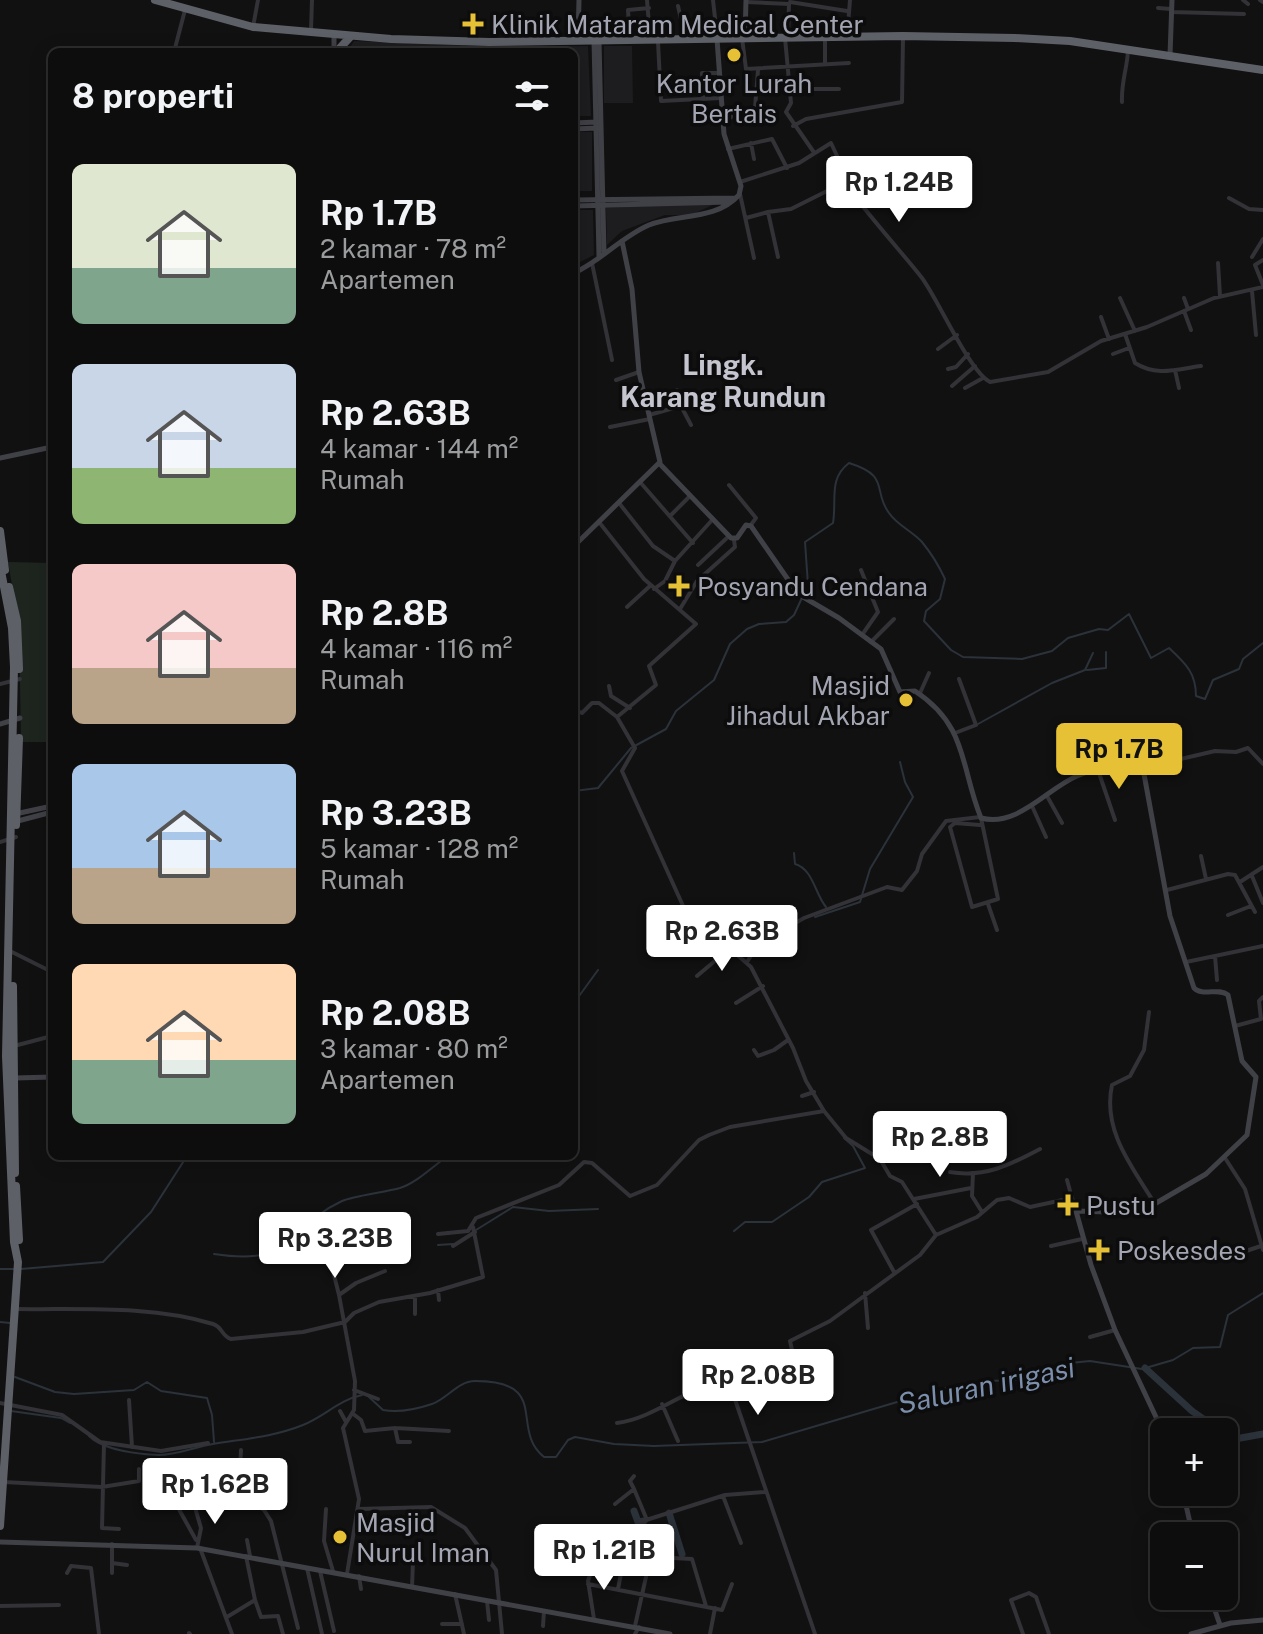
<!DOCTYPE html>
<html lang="id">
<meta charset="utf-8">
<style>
body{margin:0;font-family:"Public Sans",sans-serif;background:#1b1b1c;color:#f1f3f6;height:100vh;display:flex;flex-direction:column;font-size:30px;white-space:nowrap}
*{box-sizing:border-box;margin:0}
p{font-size:26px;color:#9a9c9e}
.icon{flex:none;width:44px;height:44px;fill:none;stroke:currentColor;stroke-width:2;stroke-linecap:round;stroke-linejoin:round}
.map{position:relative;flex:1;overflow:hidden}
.panel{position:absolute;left:48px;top:48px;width:530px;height:1112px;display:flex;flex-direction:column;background:#0d0d0e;border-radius:12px;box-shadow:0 4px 20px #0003,0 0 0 2px #2d2d2e}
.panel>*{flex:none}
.fabs{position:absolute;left:1150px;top:1418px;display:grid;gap:16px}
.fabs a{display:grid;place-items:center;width:88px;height:88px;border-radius:12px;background:#0d0d0e;box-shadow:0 4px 20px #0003,0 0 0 2px #2d2d2e;font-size:40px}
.price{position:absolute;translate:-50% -68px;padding:0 18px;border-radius:8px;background:#fff;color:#222;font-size:26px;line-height:52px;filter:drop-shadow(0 2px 4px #0008)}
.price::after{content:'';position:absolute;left:50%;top:48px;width:24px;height:18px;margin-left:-12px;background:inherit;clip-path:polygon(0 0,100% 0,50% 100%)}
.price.active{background:#e6c035;color:#111}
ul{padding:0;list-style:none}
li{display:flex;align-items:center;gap:24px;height:200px;padding:0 24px}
li span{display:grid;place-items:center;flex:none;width:224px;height:160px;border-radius:12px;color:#555}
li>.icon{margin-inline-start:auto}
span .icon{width:96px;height:96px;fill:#fffc;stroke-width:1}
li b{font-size:34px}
h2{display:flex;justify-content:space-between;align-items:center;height:96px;padding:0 24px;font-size:34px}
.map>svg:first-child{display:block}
.built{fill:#1d1d1f}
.green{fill:#1e251f}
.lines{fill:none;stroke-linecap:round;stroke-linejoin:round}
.stream{stroke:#2b323a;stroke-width:2}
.river{stroke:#2b323a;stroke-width:7}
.street{stroke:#323237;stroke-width:4}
.secondary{stroke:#404147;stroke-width:5}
.highway{stroke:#5e6068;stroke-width:8}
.poi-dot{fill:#e6c035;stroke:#0c0c0d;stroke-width:3}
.labels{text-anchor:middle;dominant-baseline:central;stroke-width:7;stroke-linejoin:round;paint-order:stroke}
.poi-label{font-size:26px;fill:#a3a6b2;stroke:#0c0c0d;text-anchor:start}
.neighbourhood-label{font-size:28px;font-weight:bold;fill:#c4c5cf;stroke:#0c0c0d}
.water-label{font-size:28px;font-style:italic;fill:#7b8fac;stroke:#0c0c0d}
</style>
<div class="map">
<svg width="1263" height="1634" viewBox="0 0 1263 1634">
<rect width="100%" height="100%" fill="#111112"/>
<path class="built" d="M354 41 504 47 588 46 591 116H574V52H347Z
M604 46H632L633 103H604Z
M574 132H592V191H574Z
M717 203 691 215H665L622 231 607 245 606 208Z
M574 210H593L594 255 574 265Z"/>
<path class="green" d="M8 562 52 563V742H21L19 625Z"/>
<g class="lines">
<path class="stream" d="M1087 670 1106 668V652
M978 724 1052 683 1085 670 1093 653
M574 791 598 788 631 748 666 729 676 711 714 680 730 644 747 629 759 624 786 622 794 615 808 585 805 542 833 523C837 500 828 479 849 463 891 476 872 490 889 513 897 525 912 531 922 542 931 553 939 566 945 579L940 599 926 611 924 621 951 650 963 657 1022 659 1052 651 1068 638 1099 629 1108 630 1129 614 1151 658 1169 648C1186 664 1196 673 1196 696L1205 699 1213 680 1239 669 1243 659 1263 643
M794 853 795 864C813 869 815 894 826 907
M815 917 860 902 870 869 913 797 905 782 900 762
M574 1003 598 970
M463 1156 469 1160 474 1156
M476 1230 513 1207 549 1211 598 1209
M734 1231 745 1222H772L809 1197 822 1182 865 1168 853 1146 844 1138
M438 1245 453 1244
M214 1254C298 1267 284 1228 342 1201 354 1196 386 1192 400 1188 416 1183 431 1168 445 1158L452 1161V1156
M0 1269H15
M21 1269 103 1262 151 1212 187 1156
M0 1322 10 1323
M15 1377 55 1392 74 1394 134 1390 147 1382 161 1391 207 1398 212 1415 214 1442
M369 1397 383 1410C398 1413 417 1409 432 1404 447 1399 458 1381 475 1381 552 1381 509 1429 544 1457H556L568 1440 575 1437 614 1444 654 1446 762 1442 941 1389 988 1381 1018 1380 1055 1372 1070 1363 1090 1361 1142 1369 1173 1360 1193 1348 1220 1347 1228 1315 1263 1293
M11 1411 61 1418 70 1423
M89 1436C103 1450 138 1454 159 1455 176 1455 195 1447 213 1444 243 1439 273 1437 303 1425 325 1416 339 1400 362 1395"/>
<path class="river" d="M1145 1368 1192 1411 1222 1432
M1224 1434 1235 1439 1263 1434
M634 1511 638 1522 644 1521
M669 1513 682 1554"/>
<path class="street" d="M647 0 650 37
M713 0 717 36
M1243 0 1248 4
M1260 0 1263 2
M746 2 789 4
M790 2 847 11
M678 6 685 37
M1158 8 1171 9
M1171 12 1244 14
M253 27 258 0
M311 30 312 0
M847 37 850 0
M742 38 746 69 849 63
M785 38 791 103 786 112 813 151
M788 38 789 4
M630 40 628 10 649 8
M825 40V63
M489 42 490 52
M658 42 661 101 721 98
M174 52 185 10
M791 89H839
M703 99 702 73H720
M1122 102C1121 83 1127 69 1128 51
M723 124 737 112 755 108 758 70
M793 126 806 119 902 102 903 38
M751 143 754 159
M728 149 772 139 787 168
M740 182 799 163 831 143 838 158 834 160C836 181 904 254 922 278 939 301 969 371 990 382L1048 372 1101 341 1147 327 1214 298 1263 287
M740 194 754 258
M1229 198 1249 209 1263 210
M768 212 791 209 833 188
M746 218 768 212 778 257
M1252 257 1263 239
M1263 260 1255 265 1263 285
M592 263 612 360
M1218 263 1220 296
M1252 291 1256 335
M1120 298 1135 331
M1184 298 1188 309
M1184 311 1191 330
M1101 317 1109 339
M1125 334 1135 363C1157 377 1177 369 1201 366
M938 349 957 335
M1113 354 1129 348
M948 369 956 367 968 354
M1175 370 1179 388
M616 380 639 372
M952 386 975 366
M965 388 983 378
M681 406 691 425
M649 415 681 406 677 390
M610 427 650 419
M640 482 693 543
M729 485 756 518 750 526
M619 503 653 546 675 561
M670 516 690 496
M599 522 644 579 696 624 649 666 656 685 617 717
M698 565 729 536
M861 570 878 612 862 635
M654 589 665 581 675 561 713 519
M627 607 651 585
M680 609 697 581 735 547 734 540
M871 642 894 619
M0 684 20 679
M609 686 611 696 630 708
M920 693 929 673
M574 710 582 713 592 703H599L617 717 635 748 622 771 684 908 751 967 793 1048 806 1081 824 1111 846 1138 880 1159 890 1176 902 1182 936 1235
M955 733 976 725 959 679
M1138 769 1215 751 1236 752 1248 748 1263 764
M1098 770 1115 820
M1047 796 1062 823
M1032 806 1046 837
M980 825 955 823 950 827 972 907 998 899 981 818
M0 842 16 837
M1201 856 1206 879
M1252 876 1263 903
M1240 882 1263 867
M1167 890 1228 874 1235 875 1255 912
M988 904 997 930
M1228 915 1251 906
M10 951 52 972
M1215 956 1217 980
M747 962 759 944 804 918 887 887 902 890 917 871 922 854 946 821 980 817
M1186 962 1263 946
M697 976 729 949
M52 1002V1021
M736 1003 763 986
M1149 1012 1144 1050 1130 1076 1112 1085C1102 1131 1133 1168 1155 1204
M1235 1026 1261 1019 1259 1001 1263 997
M14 1046 52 1036
M754 1050 758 1056 774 1050 788 1040
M802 1096 814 1092
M1225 1158 1245 1189 1263 1250
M950 1172C984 1178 1010 1165 1040 1149
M973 1173 972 1196 982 1212
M1067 1180 1072 1198
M914 1199 971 1188
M319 1215 339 1295
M438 1234 468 1231 476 1218 559 1185 584 1162 592 1163 630 1196 657 1185 699 1140 709 1135 730 1127 824 1111
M303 1241 324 1233
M453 1246 475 1232
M1051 1246 1082 1239
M317 1254 329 1248
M1231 1256 1261 1246
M894 1272 871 1230 917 1204
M438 1290 439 1300
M865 1293 868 1328
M415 1296V1314
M15 1309C79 1310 151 1305 213 1324 223 1327 221 1336 231 1339L303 1332 345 1322 354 1313 379 1302 430 1293 483 1277 473 1227
M1090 1337 1115 1330
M691 1357 700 1388
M728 1379 759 1361
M354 1390 378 1399
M738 1399 760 1389 800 1386 790 1341 830 1321 920 1255 936 1235 977 1217 997 1200 1009 1198 1030 1207 1072 1198 1077 1211
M129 1400 132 1447
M0 1403 62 1415 100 1442 161 1451 208 1443
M662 1404 678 1441
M340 1411 346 1422
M352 1413 361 1420 365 1431 395 1428 449 1431
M617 1423C656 1418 688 1386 728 1379L815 1634
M395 1428 398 1442H410
M104 1443 102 1528 119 1529
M187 1472 222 1471 237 1491 264 1510 271 1521 298 1628
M228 1479 240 1469 241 1450
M3 1482 102 1487 139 1481V1469
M634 1489 630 1481 634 1476
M723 1496 741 1543
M176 1504 196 1540
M615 1504 634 1489 647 1520
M326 1509 324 1541 333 1571
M358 1509 431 1507 465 1528 496 1570 502 1634
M196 1511 201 1528 197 1548
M640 1522 725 1495 764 1492
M247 1540 250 1556
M200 1548 232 1634
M112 1563 127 1565
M307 1568 322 1634
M320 1571 334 1631
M67 1573 71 1566 91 1568 99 1634
M112 1573V1544
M347 1574 359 1499 343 1428 354 1410 355 1381 339 1295 356 1283 385 1271
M359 1576 361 1589
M588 1584 722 1610 732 1584
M412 1587 413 1561
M618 1589 624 1558
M455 1594 464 1634
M255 1600 261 1617 278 1616 283 1634
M487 1601 489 1620
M0 1606 59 1605
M227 1617 255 1600 246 1556
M594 1619 588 1581 597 1554 692 1559 706 1606
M442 1624H462
M543 1626 544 1611
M635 1626 650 1559
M189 1633 190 1634
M635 1634 639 1627
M710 1634 715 1608
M1023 1634 1011 1600 1029 1593 1036 1597 1049 1634"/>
<path class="secondary" d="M334 33V52
M745 38 746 0
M578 40 579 0
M594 41 599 256
M599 41 604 252
M1170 55 1172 0
M574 123 597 122
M574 129 597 128
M574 200 735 198
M574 206 729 202
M574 273C601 261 621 237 649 225 679 213 715 221 739 195L741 186 724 134 717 39
M0 458 52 447
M659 463 731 538H737L746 525 751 526 798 594 839 618 881 649 900 692 915 691C968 726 960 766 981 818 1017 828 1048 788 1077 776 1097 767 1118 766 1139 769L1144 774 1170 916 1194 988C1203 997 1218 987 1228 995L1242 1061 1256 1077 1247 1135 1206 1174 1139 1213 1076 1211 1091 1265 1115 1330 1164 1434
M574 546 660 462 639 372 632 289 622 241
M0 724 20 718
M15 814 52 806
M14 822 52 812
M15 1078 52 1077
M1183 1492 1193 1536
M0 1542 197 1548 670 1634
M1210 1596 1220 1625
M1191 1634 1231 1623 1263 1620"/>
<path class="highway" d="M155 0 253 27 391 39 489 42 903 36 1015 38 1070 41 1263 70
M340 48 351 36
M0 531 5 570
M0 566 12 628 14 667 6 1056 14 1242 18 1262 0 1526
M9 587 17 621 19 669
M16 825 19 738
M13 986 15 1173
M16 1186 19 1240"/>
</g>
<g class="poi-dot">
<path d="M469 12h8v8h8v8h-8v8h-8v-8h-8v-8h8z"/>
<circle cx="734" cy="55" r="8"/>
<path d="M675 574h8v8h8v8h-8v8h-8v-8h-8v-8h8z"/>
<circle cx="906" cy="700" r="8"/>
<path d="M1064 1193h8v8h8v8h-8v8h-8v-8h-8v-8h8z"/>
<path d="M1095 1238h8v8h8v8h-8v8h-8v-8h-8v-8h8z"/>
<circle cx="340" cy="1537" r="8"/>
</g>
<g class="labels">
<g class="poi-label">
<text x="491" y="24">Klinik Mataram Medical Center</text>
<text x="734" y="83" text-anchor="middle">Kantor Lurah<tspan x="734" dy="30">Bertais</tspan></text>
<text x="697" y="586">Posyandu Cendana</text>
<text x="890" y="685" text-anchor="end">Masjid<tspan x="890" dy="30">Jihadul Akbar</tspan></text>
<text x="1086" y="1205">Pustu</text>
<text x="1117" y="1250">Poskesdes</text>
<text x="356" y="1522">Masjid<tspan x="356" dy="30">Nurul Iman</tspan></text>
</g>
<g class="neighbourhood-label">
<text x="723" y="364">Lingk.<tspan x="723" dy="32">Karang Rundun</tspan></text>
</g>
<g class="water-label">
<text transform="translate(986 1385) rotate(-12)">Saluran irigasi</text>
</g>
</g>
</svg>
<div class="fabs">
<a>+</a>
<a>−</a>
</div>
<b class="price" style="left:899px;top:224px">Rp 1.24B</b>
<b class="price active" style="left:1119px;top:791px">Rp 1.7B</b>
<b class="price" style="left:722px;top:973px">Rp 2.63B</b>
<b class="price" style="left:940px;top:1179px">Rp 2.8B</b>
<b class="price" style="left:335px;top:1280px">Rp 3.23B</b>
<b class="price" style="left:758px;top:1417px">Rp 2.08B</b>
<b class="price" style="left:215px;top:1526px">Rp 1.62B</b>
<b class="price" style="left:604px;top:1592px">Rp 1.21B</b>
<section class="panel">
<h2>8 properti<svg class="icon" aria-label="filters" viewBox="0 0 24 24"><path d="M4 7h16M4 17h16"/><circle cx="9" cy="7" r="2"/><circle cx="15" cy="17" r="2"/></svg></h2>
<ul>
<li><span style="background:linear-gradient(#dfe7d0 65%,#7fa58c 0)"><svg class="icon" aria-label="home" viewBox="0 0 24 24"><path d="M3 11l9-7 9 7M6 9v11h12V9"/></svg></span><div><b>Rp 1.7B</b><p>2 kamar · 78 m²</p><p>Apartemen</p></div></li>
<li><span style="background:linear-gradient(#c9d6e8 65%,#8fb573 0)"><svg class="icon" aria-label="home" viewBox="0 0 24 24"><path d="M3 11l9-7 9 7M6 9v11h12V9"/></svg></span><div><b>Rp 2.63B</b><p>4 kamar · 144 m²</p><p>Rumah</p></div></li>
<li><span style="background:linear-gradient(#f6c9c9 65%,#b9a48a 0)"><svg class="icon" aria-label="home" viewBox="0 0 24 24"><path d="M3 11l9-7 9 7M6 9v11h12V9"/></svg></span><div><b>Rp 2.8B</b><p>4 kamar · 116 m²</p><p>Rumah</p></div></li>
<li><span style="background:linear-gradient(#a9c7e8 65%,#b9a48a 0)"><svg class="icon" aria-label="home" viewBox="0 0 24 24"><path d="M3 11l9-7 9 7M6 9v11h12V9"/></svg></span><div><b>Rp 3.23B</b><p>5 kamar · 128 m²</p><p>Rumah</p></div></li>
<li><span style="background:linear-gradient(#ffd9b3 60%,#7fa58c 0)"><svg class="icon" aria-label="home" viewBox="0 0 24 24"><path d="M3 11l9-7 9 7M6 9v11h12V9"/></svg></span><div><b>Rp 2.08B</b><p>3 kamar · 80 m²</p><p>Apartemen</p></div></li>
</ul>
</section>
</div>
